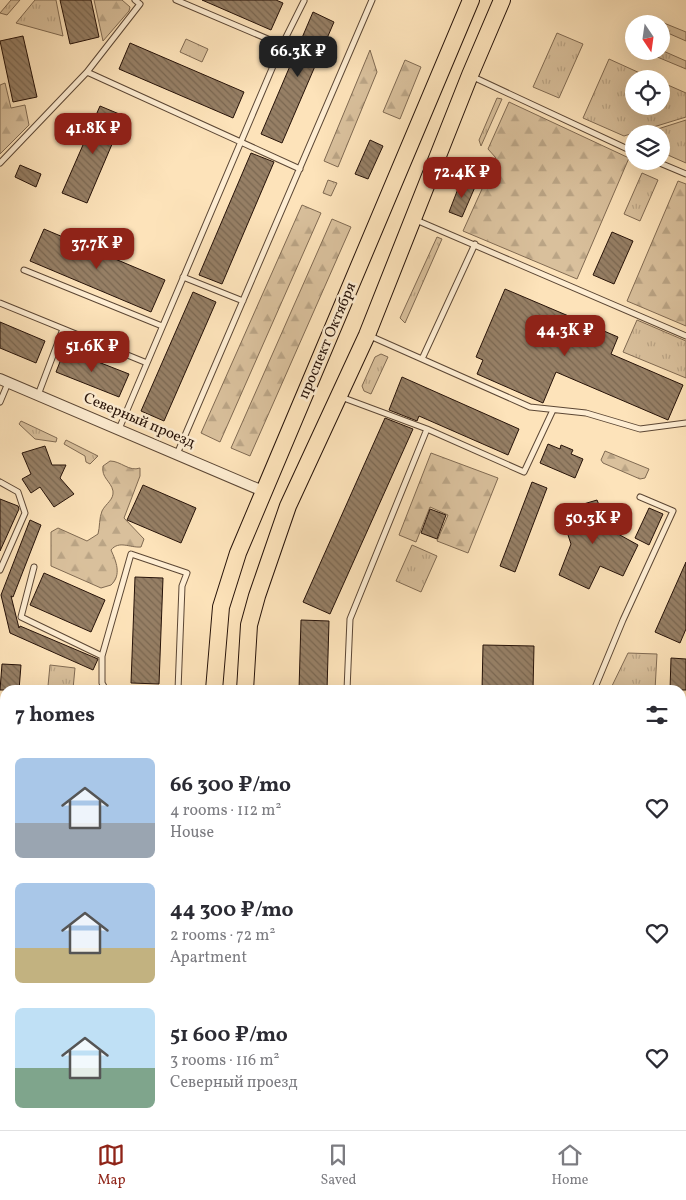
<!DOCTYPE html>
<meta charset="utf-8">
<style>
body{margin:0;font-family:Vollkorn,serif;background:#f2f2f3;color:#2b2b33;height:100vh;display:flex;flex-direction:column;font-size:19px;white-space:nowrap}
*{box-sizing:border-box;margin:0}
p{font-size:16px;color:#7c7c81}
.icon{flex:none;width:28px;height:28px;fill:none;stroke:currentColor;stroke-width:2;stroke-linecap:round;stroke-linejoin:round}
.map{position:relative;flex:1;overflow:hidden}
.details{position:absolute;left:0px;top:685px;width:686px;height:445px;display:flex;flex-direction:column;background:#fff;border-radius:15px 15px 0 0;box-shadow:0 5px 20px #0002}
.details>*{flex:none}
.needle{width:32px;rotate:167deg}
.buttons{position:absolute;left:625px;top:15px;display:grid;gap:10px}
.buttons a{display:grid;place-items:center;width:45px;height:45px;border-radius:50%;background:#fff;box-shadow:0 5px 20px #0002;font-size:25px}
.price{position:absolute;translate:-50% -42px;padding:0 11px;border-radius:10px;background:#8f2418;color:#fff;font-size:16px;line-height:32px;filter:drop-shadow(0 1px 2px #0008)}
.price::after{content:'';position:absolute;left:50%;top:30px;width:15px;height:11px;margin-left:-8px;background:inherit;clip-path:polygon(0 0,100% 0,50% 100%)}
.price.on{background:#222;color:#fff}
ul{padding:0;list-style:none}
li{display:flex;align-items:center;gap:15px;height:125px;padding:0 15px}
li span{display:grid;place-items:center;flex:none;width:140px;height:100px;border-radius:8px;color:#555}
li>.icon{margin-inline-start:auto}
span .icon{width:60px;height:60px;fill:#fffc;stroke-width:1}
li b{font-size:21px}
h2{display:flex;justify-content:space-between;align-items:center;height:60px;padding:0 15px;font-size:21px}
.tabs{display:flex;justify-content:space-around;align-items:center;height:70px;border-top:1px solid #e1e1e2;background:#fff;font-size:14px;color:#7c7c81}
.tabs a{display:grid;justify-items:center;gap:2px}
.tabs .on{color:#8f2418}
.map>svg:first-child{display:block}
.grass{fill:url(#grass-tufts);stroke:#806a52}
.forest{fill:url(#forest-firs);stroke:#806a52}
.building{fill:url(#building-back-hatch);stroke:#271309}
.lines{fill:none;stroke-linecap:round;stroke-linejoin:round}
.lane-casing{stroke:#5c4735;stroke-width:7}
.street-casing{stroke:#5c4735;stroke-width:12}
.primary-casing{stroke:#271309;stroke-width:18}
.lane{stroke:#feedd2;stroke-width:5}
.street{stroke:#feedd2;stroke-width:10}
.primary{stroke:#fde3ba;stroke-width:16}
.labels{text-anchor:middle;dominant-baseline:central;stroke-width:5;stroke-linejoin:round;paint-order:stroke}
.street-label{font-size:15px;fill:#271309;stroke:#feedd2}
</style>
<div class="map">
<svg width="686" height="1130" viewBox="0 0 686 1130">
<defs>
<pattern id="grass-tufts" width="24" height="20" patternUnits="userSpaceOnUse" patternTransform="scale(1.25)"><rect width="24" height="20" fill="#d9c09c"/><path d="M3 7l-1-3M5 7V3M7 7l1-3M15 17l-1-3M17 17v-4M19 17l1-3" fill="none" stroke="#baa485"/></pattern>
<pattern id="forest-firs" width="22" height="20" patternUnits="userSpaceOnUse" patternTransform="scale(1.25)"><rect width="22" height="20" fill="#d9c09c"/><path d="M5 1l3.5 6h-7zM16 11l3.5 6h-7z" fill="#baa485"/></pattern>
<pattern id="building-back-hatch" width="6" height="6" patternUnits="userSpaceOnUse" patternTransform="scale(1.25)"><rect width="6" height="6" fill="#967f65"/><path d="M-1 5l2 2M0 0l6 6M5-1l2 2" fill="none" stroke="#7a6751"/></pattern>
</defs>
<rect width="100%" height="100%" fill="#fde3ba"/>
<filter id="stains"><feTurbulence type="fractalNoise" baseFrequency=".004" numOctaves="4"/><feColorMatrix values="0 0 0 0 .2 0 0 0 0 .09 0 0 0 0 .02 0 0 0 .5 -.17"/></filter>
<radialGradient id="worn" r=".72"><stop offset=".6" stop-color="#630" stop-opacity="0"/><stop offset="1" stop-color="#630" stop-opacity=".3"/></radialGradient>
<path class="grass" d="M11 0H20L7 15 0 13Z
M35 0H56L63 36 16 23Z
M654 19 686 32V41L661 30V24H652Z
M557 33 583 44 559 98 533 87Z
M186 39 208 49 202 62 180 52Z
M661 50 686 61V69L643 51Z
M609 59 653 79H634V106H661V82L686 93V117L624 136 583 118Z
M497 98 502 99 481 146 479 140Z
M686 120V163L661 152V134H642Z
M642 173 658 180 640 221 624 214Z
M328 180 337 183 331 196 323 193Z
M437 237 442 239 405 323 400 318Z
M637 320 686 341V378L623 352Z
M381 354 388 357 371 394 364 391 362 386 375 357Z
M21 421 57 438 56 442 35 439 19 424Z
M66 440 98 456 90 464 86 462 85 456 64 444Z
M412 545 437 556 421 592 396 581Z
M628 653 657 654 655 690H610Z
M50 665 75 668 73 689 48 686Z"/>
<path class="forest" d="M94 0H122L130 7 129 11 103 41Z
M370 50 377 72 338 167 324 161Z
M405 60 421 67 400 119 383 112Z
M5 83 11 108 25 105 29 125 0 154V85Z
M509 102 629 158 577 279 463 231 496 158 488 149Z
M678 181 686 184V326L627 301Z
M302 205 321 213 220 442 201 433Z
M332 219 351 227 250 456 231 448Z
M605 451 649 469 645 478 640 479 603 463 601 460Z
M431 453 498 478 468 553 437 541 448 515 430 507 416 542 399 535Z
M110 461C121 461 129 472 140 468V476L124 518 144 539 141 547C130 548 119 540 111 550 116 561 122 575 111 585L101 588 51 566V532L58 528 87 541 98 534C100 527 99 518 102 511 106 503 114 500 113 491 111 481 101 478 103 466Z
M686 970V1057H681V971Z"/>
<path class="building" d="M60 0H91L99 37 70 44Z
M202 0H276L283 3 271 30Z
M313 12 334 22 282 143 261 134Z
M23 36 37 97 13 102 0 41Z
M130 43 244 92 233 118 119 69Z
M100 106 124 116 87 203 62 193Z
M370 140 383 146 368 179 355 174Z
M251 153 274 162 222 284 199 275Z
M20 165 41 174 36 187 15 177Z
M461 181 475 187 462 217 449 212Z
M44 229 165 280 151 312 30 261Z
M612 232 633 241 614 284 593 275Z
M505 289 618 337 611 354 683 385 668 420 556 372 543 403 477 374 483 360 476 357Z
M193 292 216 302 164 421 141 411Z
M0 322 45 341 36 363 0 348Z
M65 349 129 374 119 397 56 372Z
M402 377 519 429 508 455 419 416 417 421 389 410Z
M385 418 413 429 330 614 303 602Z
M548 444 560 449 561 445 573 450 571 454 583 459 575 478 540 463Z
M45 446 52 465H66L60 478 74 494 54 507 40 487 31 493 22 479 31 474 22 453Z
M532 482 547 488 515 572 500 566Z
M143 485 196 508 181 543 127 520Z
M0 499 18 506 19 509 0 551Z
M597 500 609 529 638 545 623 576 600 566 589 589 559 575 571 544 560 511Z
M649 508 663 514 649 545 635 538Z
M430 509 446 515 437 539 421 533Z
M30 520 41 525 13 597 11 596 19 628 20 626 98 659 93 670 10 633 1 595Z
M686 562V629L680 643 655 632Z
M44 573 105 600 91 632 30 605Z
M135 577 163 578 159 684 131 683Z
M301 620 329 621 327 690H299Z
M483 645 534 646 533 690H482Z
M671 658 686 659V690H670Z
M2 664 21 665 19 690H0Z"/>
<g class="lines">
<defs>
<path id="lane" d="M176 0 282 45
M87 72 300 169
M471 76 634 152
M655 161 686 174
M0 163 87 72 140 4 135 0
M416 220 686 336
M24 270 162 326
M183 277 243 301
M0 303 147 363
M370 336 530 407 586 413 640 429 686 423
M422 359 475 244
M38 395 63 329
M341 397 427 429 350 619 347 690
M0 402 8 383
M119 429 282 45 304 1
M427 429 524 472 553 410
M177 454 372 0
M0 482 18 492 25 513 0 570
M34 567 21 617 102 656V683L106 690
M102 656 131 554 187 573 182 586 178 690
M594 690 623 620 673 511 640 497
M0 770 5 756
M681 781 686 784
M681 811 686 812
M0 927H5
M466 1130V1125"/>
<path id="street" d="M0 379 265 492"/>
<path id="primary" d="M214 690 221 607 238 553 471 0
M245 690 249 625 257 596 288 506 367 335 470 75 502 0
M203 1130V1125
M236 1130V1125"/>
</defs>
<use href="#lane" class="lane-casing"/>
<use href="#street" class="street-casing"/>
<use href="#primary" class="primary-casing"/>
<use href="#lane" class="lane"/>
<use href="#street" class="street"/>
<use href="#primary" class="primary"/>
</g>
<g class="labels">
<g class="street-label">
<text transform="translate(328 341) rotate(-67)">проспект Октября</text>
<text transform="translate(139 421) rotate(23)">Северный проезд</text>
</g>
</g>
<rect width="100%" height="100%" filter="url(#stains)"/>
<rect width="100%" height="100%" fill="url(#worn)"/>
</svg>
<div class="buttons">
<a><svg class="needle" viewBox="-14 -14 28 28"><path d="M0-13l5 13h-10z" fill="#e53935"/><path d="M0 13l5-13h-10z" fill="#7c7c81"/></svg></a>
<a><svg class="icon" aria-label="locate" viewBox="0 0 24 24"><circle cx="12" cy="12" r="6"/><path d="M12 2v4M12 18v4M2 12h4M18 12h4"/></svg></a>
<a><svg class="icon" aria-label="layers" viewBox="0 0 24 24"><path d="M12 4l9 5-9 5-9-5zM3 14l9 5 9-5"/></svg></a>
</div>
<b class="price on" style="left:298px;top:78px">66.3K ₽</b>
<b class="price" style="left:93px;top:155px">41.8K ₽</b>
<b class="price" style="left:462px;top:199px">72.4K ₽</b>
<b class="price" style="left:97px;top:270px">37.7K ₽</b>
<b class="price" style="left:565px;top:357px">44.3K ₽</b>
<b class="price" style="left:92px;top:373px">51.6K ₽</b>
<b class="price" style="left:593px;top:545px">50.3K ₽</b>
<section class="details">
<h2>7 homes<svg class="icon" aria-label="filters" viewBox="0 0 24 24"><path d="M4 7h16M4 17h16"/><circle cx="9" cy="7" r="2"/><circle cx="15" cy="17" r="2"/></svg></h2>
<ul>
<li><span style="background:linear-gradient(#a9c7e8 65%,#9aa5b1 0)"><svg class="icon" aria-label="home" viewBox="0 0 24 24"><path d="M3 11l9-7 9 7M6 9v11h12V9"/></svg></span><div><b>66 300 ₽/mo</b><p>4 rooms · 112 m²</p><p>House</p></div><svg class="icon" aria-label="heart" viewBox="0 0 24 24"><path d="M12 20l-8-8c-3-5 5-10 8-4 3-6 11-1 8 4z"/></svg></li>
<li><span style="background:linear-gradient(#a9c7e8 65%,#c2b280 0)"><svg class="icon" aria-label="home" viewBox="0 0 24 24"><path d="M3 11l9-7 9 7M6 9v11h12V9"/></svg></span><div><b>44 300 ₽/mo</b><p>2 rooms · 72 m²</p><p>Apartment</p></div><svg class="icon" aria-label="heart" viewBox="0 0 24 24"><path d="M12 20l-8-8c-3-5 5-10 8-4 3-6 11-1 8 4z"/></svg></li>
<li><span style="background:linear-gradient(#bfe0f5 60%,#7fa58c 0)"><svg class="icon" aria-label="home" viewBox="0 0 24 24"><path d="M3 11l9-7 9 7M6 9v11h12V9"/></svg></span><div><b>51 600 ₽/mo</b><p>3 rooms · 116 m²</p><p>Северный проезд</p></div><svg class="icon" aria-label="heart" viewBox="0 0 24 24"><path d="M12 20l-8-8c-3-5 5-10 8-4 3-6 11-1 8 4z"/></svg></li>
</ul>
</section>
</div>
<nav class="tabs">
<a class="on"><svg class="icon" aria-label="map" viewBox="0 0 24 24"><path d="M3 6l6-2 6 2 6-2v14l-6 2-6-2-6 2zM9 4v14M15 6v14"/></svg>Map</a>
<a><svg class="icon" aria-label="saved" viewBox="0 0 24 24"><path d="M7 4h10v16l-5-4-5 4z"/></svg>Saved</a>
<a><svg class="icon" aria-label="home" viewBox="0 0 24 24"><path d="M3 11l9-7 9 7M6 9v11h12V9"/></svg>Home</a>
</nav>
